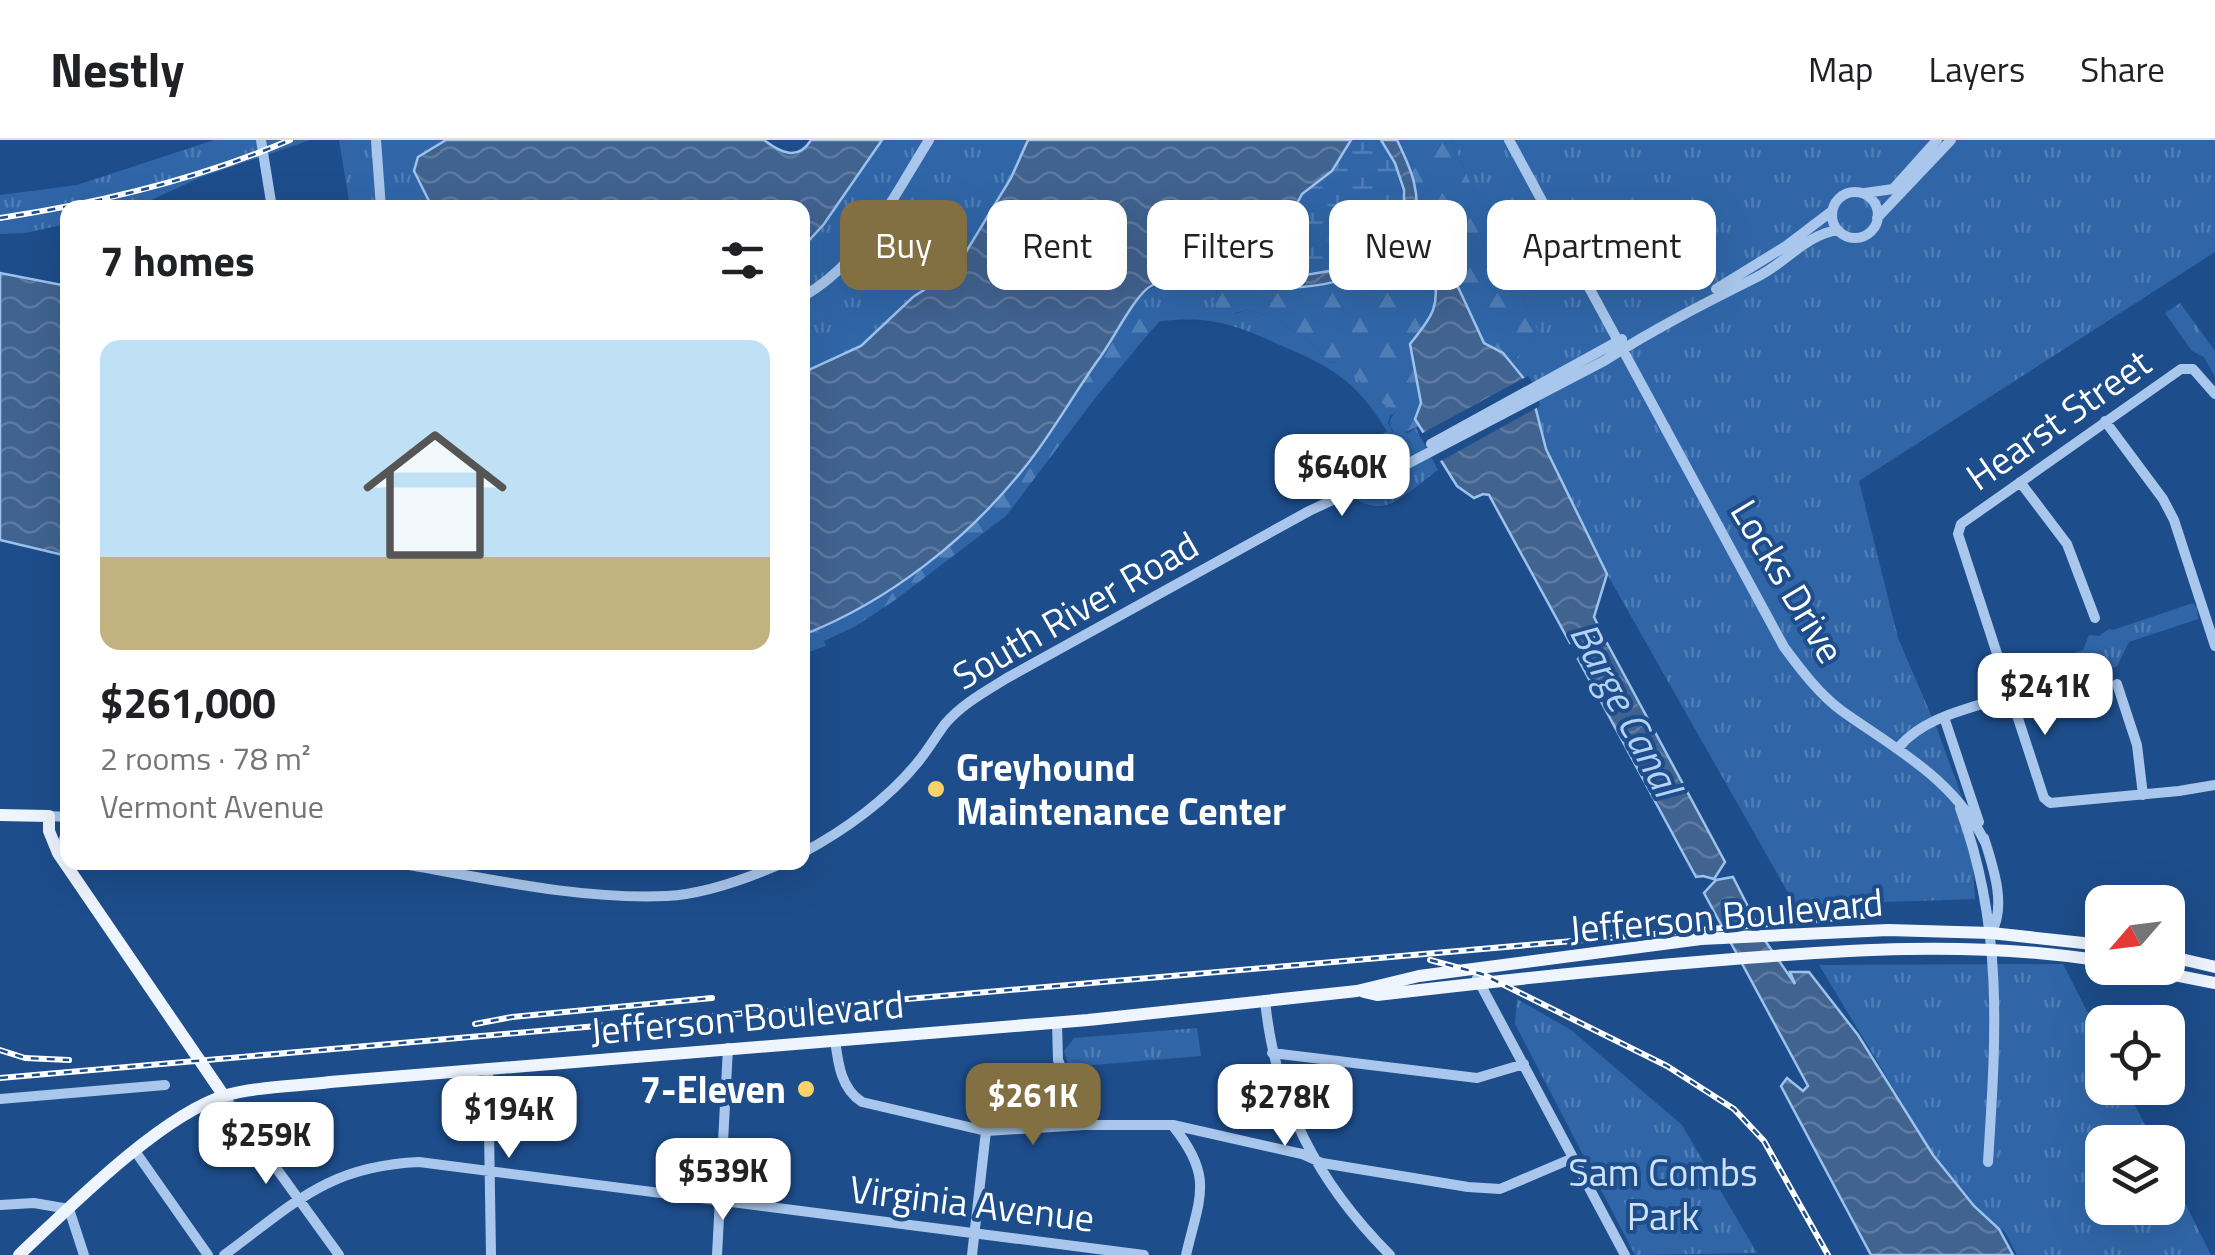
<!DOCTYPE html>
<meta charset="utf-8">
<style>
body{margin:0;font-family:"Titillium Web",sans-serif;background:#f6f6f6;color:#202124;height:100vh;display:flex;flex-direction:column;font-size:38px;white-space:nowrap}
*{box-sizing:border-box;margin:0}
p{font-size:32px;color:#757577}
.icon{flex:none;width:55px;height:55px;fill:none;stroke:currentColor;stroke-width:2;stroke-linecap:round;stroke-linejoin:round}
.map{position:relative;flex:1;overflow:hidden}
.panel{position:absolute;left:60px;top:60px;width:750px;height:670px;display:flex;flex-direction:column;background:#fff;border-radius:20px;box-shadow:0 10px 40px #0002}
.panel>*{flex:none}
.guide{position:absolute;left:840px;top:60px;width:950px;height:90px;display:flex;gap:20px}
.needle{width:65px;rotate:242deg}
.fabs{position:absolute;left:2085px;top:745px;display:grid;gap:20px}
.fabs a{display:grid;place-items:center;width:100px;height:100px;border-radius:20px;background:#fff;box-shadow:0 10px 40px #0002;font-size:50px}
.price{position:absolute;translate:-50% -85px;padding:0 22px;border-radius:20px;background:#fff;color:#222;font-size:32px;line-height:65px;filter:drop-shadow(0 2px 5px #0008)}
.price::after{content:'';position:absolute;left:50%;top:60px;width:30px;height:22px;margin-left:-15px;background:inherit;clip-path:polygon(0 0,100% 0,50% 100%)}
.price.selected{background:#837042;color:#fff}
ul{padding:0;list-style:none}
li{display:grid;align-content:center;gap:20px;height:530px;padding:0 40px}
li span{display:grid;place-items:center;height:310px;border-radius:20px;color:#555}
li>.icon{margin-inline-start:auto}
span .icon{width:180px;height:180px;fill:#fffc;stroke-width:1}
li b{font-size:42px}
h2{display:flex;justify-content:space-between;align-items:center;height:120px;padding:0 40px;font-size:42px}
.chip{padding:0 35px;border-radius:20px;background:#fff;box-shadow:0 10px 40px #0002;font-size:35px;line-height:90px}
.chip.selected{background:#837042;color:#fff}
header{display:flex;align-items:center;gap:60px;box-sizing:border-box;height:140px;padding:0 50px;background:#fff;border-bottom:2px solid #e0e0e0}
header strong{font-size:48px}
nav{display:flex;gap:55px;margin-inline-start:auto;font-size:35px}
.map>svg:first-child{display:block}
.grass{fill:url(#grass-tufts)}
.forest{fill:url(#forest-firs)}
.wetland{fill:url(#wetland-marsh)}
.water{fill:url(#water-waves);stroke:#9cc2ee;stroke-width:2.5}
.pier{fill:#1d4d8b}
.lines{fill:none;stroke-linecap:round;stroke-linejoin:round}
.minor{stroke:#a9c7ec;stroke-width:10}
.major{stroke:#eef5ff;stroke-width:12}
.rail-casing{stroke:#fff;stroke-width:6}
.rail{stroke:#1d4d8b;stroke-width:2.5;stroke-dasharray:8;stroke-linecap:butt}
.poi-dot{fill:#fcd167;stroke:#1d4d8b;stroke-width:4}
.labels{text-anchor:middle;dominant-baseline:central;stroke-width:8;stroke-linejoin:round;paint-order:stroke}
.street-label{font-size:38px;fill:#fff;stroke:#1d4d8b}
.poi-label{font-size:38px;font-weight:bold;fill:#fff;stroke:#1d4d8b;text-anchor:start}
.park-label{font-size:38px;fill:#cee1f9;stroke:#1d4d8b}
.water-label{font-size:40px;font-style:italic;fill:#b5d1f3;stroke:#1d4d8b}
</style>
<header>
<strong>Nestly</strong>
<nav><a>Map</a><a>Layers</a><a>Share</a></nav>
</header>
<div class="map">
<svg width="2215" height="1115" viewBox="0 0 2215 1115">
<defs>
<pattern id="grass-tufts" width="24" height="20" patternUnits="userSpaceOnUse" patternTransform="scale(2.5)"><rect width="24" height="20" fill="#3066a8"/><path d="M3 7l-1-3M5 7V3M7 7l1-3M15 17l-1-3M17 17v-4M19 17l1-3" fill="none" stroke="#4f7db5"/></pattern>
<pattern id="forest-firs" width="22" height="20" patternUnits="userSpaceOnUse" patternTransform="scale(2.5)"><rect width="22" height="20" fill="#3066a8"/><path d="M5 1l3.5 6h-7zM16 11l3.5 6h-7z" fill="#4f7db5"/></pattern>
<pattern id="wetland-marsh" width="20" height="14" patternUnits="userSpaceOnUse" patternTransform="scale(2.5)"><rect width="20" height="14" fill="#3066a8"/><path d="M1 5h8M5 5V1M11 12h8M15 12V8" fill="none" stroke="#4f7db5"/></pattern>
<pattern id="water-waves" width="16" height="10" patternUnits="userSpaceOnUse" patternTransform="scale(2.5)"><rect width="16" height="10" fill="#416390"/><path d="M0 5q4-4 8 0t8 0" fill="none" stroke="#5e7aa1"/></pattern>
</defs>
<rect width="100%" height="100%" fill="#1d4d8b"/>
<path class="grass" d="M214 0H310L199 38 136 67 68 68 67 84 25 93 0 94V55L77 45Z
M339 0H446L418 17 422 49 432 67H350Z
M882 0H1028L1011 38 955 130 913 157 861 206 803 233 802 107 824 84Z
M1451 0H2215V112L1859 341 1898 498 1937 589 1970 679 1975 759 1795 765 1607 434 1546 307 1530 246 1511 223 1539 194Z
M1177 141 1220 147 1216 153 1235 174 1247 170 1270 176 1308 200 1328 222 1348 224 1372 255 1399 270 1390 276 1388 283 1392 291 1408 293 1416 288 1438 330C1399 358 1384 386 1337 346L1354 302 1369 301 1387 291C1358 244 1336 229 1287 208 1238 186 1215 175 1160 181L1149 193 1141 180 1129 172C1141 150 1154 145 1177 141Z
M2180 163 2215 211V237L2204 217 2192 211 2165 173Z
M2193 463 2197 468 2198 479 2129 502 2117 526 2102 534 2090 525 2016 550 2011 534 2083 510 2089 495 2099 496 2109 489 2113 490Z
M2063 824 2102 901V948H2126L2154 1002H2102V1068H2168V1029L2211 1115H2017L2005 1092 1961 1060 1819 825Z
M1517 859 1571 890 1682 985 1757 1113 1635 1115 1515 884Z
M1197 888 1201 916 1069 927 1064 911 1074 898Z"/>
<path class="forest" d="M1397 0H1451L1539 194 1511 223 1503 213 1484 203 1459 149 1433 107 1415 87C1422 52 1412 31 1397 0Z
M1409 95C1428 111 1442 143 1433 169 1429 181 1418 194 1410 204L1421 263 1415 279 1419 286 1399 295C1386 287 1388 279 1398 270 1374 264 1361 243 1348 224L1328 222 1308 200 1270 176 1247 170 1222 177 1213 162 1220 147 1311 146 1362 132Z
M1129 172 1141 180 1149 193 1096 257 1006 376 895 460 856 486 824 501 826 506 803 514V495C887 462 971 398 1027 325 1041 307 1051 286 1064 267 1085 235 1111 207 1129 172Z"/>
<path class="wetland" d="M1351 0H1381L1395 23 1404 60 1394 76 1388 100 1341 129 1276 140 1264 131 1262 118 1285 87 1302 54 1345 12Z"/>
<path class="water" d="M446 0H764C781 13 798 21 811 0H882L824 84 803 107 802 68 432 67 414 31 418 17Z
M1028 0H1351L1332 31 1302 54 1285 87 1262 118 1264 131 1276 140 1341 129 1388 100 1394 76 1404 60V50L1395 23 1381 0H1397C1412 31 1421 52 1415 87L1433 107 1459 149 1484 203 1503 213 1530 246 1546 309 1607 434 1594 477 1599 487 1591 503H1570L1489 355 1483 354 1474 358 1457 346 1415 279 1421 263 1410 204C1418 194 1429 181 1433 170 1442 144 1428 111 1409 95 1394 107 1378 123 1361 132 1329 151 1256 150 1218 147 1197 145 1171 135 1151 146 1135 154 1111 204 1098 220 1073 255 1051 295 1025 327 967 400 889 461 803 495L802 233 861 206 913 157 955 130 1011 38Z
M0 133 67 146V416L0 400Z
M1607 503 1725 722 1714 739 1703 736 1696 737 1578 519 1590 505Z
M1733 737 1766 802 1795 844 1790 832H1809L1858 895 1933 1015 1974 1066 1999 1089 2013 1115H1871L1781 946 1787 938 1803 951 1808 946 1704 753 1716 740Z"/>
<path class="pier" d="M1528 236 1534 244 1540 266 1437 323 1419 295Z"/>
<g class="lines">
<path class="minor" d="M261 0 272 68
M376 0 381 68
M1509 0 1784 507C1801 530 1819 554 1842 571 1897 610 1954 639 1985 702
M1832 75a23 23 0 1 1 46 0a23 23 0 1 1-46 0Z
M1865 53 1893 49 1937 0
M1877 78 1951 0
M1716 149 1786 106 1832 71
M802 157C863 123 893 57 929 0
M2215 254 2193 229H2181L1961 384 1958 394 2044 658 2050 663 2179 651 2215 645
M2105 281 2163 359 2174 380 2215 506
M1431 304 1622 199
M2020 342 2067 404 2095 478
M2117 544 2137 605 2143 655
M1944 577 1979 682
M1899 607C1926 575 1972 569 2009 555
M1960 668C2004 787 1996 897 1988 1022
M49 676 68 677
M1984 698C1993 727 2007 766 1991 793
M58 712 68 690
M802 713C844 691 888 659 918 622 928 610 936 596 945 584 962 564 986 551 1007 538L1309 371 1386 335 1604 221C1654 189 1705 163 1757 137 1786 123 1805 95 1838 90
M392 722C482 737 576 760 667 756 707 754 749 738 785 722
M1477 838 1625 1115
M1265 860C1275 962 1318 1043 1390 1115
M1057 882 1058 920 1085 985
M835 900C838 923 841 949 862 962L986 991 1085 985H1173L1302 1014 1322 1023 1468 1047 1500 1049 1573 1018
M1272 913 1477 938 1524 924
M488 928 491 1115
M224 956 339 1115
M0 959 165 945
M1173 986C1214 1037 1200 1056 1186 1115
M135 1011 208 1115
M0 1065 34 1063 69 1069 84 1115
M224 1115C294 1064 327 1026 419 1022L1144 1115
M717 1115 728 908
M972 1115 986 991"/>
<path class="major" d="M0 675 49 676V691L58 713 224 956
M2168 816 2215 827
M2139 828 2215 843
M1364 852 1377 855C1488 842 1598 830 1709 821 1840 810 1972 800 2102 821
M19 1115C69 1068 160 976 224 956 252 947 300 946 330 942L1088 880 1357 851 1419 836 1701 799 1888 790 1991 793 2102 805"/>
<defs>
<path id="rail" d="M0 78C100 63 196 40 290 0
M1430 820 1482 834 1667 926 1734 969 1764 1001 1828 1115
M475 884 512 877 712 858
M0 910 25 918 69 920
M0 938 1872 775"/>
</defs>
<use href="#rail" class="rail-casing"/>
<use href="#rail" class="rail"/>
</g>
<g class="poi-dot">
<circle cx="936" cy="649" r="10"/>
<circle cx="806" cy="949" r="10"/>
</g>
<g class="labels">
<g class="street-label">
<text transform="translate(2058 279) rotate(-35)">Hearst Street</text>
<text transform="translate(1788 441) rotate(59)">Locks Drive</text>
<text transform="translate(1075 470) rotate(-30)">South River Road</text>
<text transform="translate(1726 775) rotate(-5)">Jefferson Boulevard</text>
<text transform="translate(747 877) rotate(-5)">Jefferson Boulevard</text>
<text transform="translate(972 1063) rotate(7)">Virginia Avenue</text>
</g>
<g class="poi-label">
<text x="956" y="627">Greyhound<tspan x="956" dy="44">Maintenance Center</tspan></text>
<text x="786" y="949" text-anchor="end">7-Eleven</text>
</g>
<g class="park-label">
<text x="1663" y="1032">Sam Combs<tspan x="1663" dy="44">Park</tspan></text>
</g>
<g class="water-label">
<text transform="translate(1626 569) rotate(62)">Barge Canal</text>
</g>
</g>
</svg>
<div class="fabs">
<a><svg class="needle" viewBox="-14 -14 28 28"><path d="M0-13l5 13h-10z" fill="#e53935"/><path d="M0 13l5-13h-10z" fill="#757577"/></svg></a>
<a><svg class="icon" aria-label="locate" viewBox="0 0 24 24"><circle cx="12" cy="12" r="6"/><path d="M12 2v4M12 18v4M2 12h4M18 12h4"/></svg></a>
<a><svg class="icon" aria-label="layers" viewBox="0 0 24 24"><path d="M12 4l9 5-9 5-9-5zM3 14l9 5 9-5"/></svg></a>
</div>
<b class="price" style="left:1342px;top:379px">$640K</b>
<b class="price" style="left:2045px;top:598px">$241K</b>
<b class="price selected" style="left:1033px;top:1008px">$261K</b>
<b class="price" style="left:1285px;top:1009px">$278K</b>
<b class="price" style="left:509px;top:1021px">$194K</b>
<b class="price" style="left:266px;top:1047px">$259K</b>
<b class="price" style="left:723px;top:1083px">$539K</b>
<div class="guide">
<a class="chip selected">Buy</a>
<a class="chip">Rent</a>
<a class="chip">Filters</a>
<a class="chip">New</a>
<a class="chip">Apartment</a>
</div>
<section class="panel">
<h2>7 homes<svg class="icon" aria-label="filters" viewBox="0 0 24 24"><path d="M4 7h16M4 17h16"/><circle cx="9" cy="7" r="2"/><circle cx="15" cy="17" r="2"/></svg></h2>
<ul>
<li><span style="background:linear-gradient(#bfe0f5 70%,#c2b280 0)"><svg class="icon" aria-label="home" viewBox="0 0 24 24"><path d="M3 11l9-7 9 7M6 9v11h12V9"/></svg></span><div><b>$261,000</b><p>2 rooms · 78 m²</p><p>Vermont Avenue</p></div></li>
</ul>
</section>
</div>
